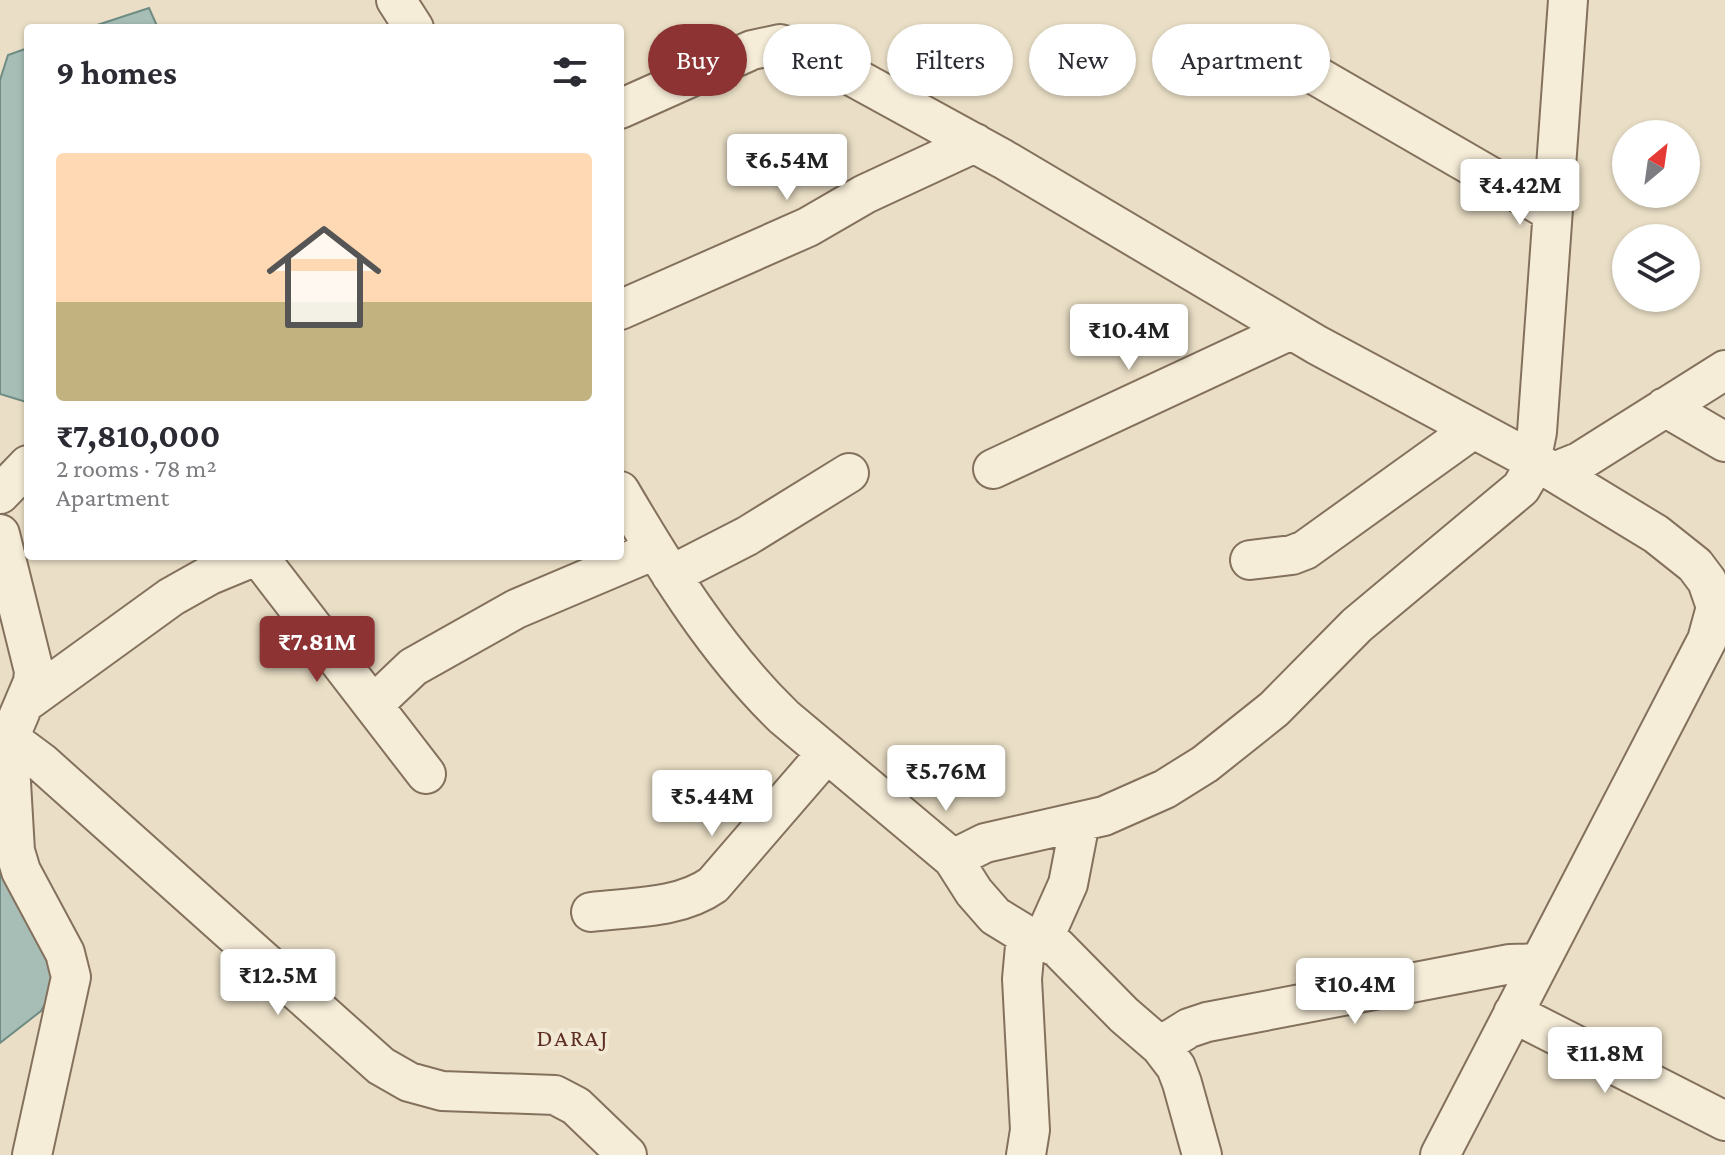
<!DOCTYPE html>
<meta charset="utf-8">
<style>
body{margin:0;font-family:"Crimson Pro",serif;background:#f7f7f7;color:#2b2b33;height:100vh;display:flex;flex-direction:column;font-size:30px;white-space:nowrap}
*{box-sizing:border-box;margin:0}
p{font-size:26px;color:#7c7c81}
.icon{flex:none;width:44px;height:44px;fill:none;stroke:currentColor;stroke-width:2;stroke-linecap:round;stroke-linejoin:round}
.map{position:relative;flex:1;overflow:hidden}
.details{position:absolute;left:24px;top:24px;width:600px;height:536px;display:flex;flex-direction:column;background:#fff;border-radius:8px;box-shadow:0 2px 6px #0004}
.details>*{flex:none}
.guide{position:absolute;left:648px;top:24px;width:760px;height:72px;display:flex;gap:16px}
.needle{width:52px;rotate:29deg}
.tools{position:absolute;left:1612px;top:120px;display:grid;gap:16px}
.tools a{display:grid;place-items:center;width:88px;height:88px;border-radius:50%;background:#fff;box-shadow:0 2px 6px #0004;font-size:40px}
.price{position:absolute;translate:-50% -68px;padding:0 18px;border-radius:8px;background:#fff;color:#222;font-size:26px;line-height:52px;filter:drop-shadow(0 2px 4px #0008)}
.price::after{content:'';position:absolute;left:50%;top:48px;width:24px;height:18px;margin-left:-12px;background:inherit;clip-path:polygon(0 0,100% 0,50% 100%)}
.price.selected{background:#8e3334;color:#fff}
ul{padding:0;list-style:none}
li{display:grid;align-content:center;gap:16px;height:424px;padding:0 32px}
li+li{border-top:2px solid #e1e1e2}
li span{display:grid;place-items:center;height:248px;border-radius:8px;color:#555}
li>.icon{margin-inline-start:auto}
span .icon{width:144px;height:144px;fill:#fffc;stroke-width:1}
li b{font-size:34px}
h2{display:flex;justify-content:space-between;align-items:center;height:96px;padding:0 32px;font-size:34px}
.tag{padding:0 28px;border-radius:36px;background:#fff;box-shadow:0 2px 6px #0004;font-size:28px;line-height:72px}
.tag.selected{background:#8e3334;color:#fff}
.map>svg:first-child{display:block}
.water{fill:#a7beb7;stroke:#6e8c84;stroke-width:2}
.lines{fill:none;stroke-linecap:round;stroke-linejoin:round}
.minor-casing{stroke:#84715d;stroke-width:42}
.minor{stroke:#f6edd8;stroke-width:38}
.labels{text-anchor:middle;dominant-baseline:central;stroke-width:8;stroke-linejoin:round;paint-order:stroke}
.quarter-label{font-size:24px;letter-spacing:2px;fill:#5e2f23;stroke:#f2e9d5}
</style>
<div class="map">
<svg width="1725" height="1155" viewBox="0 0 1725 1155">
<rect width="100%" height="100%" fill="#eadfc6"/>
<path class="water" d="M149 8 158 28H88Z
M28 48V401L26 402 0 394V80L8 55Z
M0 856 37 909 57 983 41 1011 0 1043Z"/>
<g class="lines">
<defs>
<path id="minor" d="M396 0 414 28
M1270 49 1552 212
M620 109 752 50 780 44 806 51 1003 159 1317 345 1554 472 1656 534 1695 565 1707 581 1716 607 1707 640 1440 1155
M620 310 808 227 865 194 975 143
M1665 407 1725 442
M993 469 1291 330
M1554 472 1579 462 1725 370
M620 491C667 571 717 652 784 717L953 859 974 892 995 916 1026 935 1057 947 1124 1015 1160 1046 1176 1067 1182 1083 1202 1155
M0 494 28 465
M0 534 34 671 33 682 13 729 9 748 15 851 21 871 65 953 71 977 32 1155
M258 556 426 774
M1250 560 1292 555 1305 550 1472 430
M671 575 747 536 849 473
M26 702 171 597 210 575 256 556
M373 705 413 667 516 609 655 550
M10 739 41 762 381 1066 409 1082 442 1091 555 1095 576 1106 627 1155
M953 859 985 843 1104 816 1165 789 1205 764 1274 709 1357 625 1521 488 1528 476 1537 432 1568 0
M591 912C631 907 679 909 713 885L826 754
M1026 935 1022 979 1030 1130 1026 1155
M1043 940 1068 884 1080 822
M1513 1013 1725 1121
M1160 1046 1189 1028 1207 1022 1510 964 1538 963"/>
</defs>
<use href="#minor" class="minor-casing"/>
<use href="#minor" class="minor"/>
</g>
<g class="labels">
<g class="quarter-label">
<text x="573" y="1037">DARAJ</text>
</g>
</g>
</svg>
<div class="tools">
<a><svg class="needle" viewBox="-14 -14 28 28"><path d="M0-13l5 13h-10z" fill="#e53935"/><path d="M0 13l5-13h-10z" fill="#7c7c81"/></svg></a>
<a><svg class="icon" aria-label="layers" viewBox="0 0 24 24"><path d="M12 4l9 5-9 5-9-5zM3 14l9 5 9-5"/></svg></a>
</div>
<b class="price" style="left:787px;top:202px">₹6.54M</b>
<b class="price" style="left:1520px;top:227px">₹4.42M</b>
<b class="price" style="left:1129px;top:372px">₹10.4M</b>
<b class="price selected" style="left:317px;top:684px">₹7.81M</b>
<b class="price" style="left:946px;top:813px">₹5.76M</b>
<b class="price" style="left:712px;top:838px">₹5.44M</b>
<b class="price" style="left:278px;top:1017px">₹12.5M</b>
<b class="price" style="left:1355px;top:1026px">₹10.4M</b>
<b class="price" style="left:1605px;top:1095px">₹11.8M</b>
<div class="guide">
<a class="tag selected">Buy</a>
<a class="tag">Rent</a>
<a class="tag">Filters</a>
<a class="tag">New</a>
<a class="tag">Apartment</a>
</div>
<section class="details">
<h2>9 homes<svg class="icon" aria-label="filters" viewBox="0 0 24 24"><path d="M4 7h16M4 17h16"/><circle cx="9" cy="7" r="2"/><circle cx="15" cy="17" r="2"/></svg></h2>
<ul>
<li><span style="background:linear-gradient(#ffd9b3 60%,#c2b280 0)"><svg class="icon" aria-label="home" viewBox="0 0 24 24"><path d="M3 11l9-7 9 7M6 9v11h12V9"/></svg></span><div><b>₹7,810,000</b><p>2 rooms · 78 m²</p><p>Apartment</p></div></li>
</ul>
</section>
</div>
